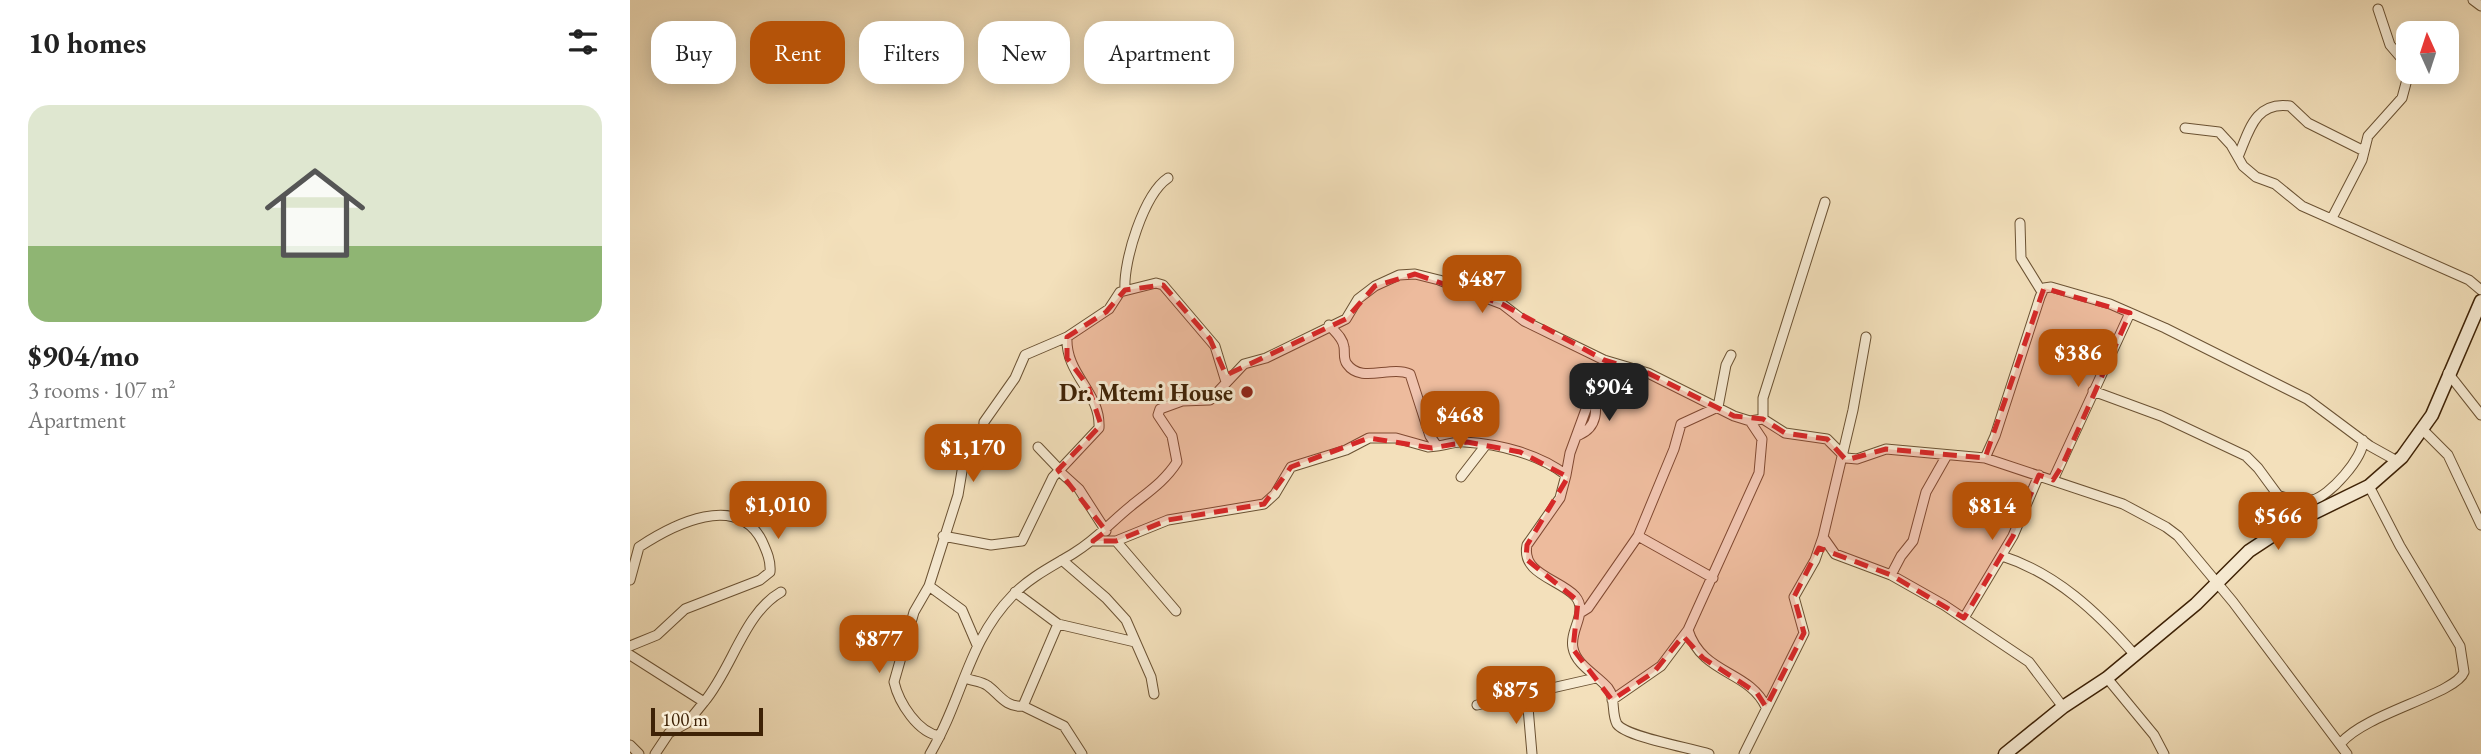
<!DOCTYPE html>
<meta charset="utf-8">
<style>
body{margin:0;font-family:"EB Garamond",serif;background:#f2f2f2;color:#222;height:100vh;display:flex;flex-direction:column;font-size:26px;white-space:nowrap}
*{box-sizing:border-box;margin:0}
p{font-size:23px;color:#767676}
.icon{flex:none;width:38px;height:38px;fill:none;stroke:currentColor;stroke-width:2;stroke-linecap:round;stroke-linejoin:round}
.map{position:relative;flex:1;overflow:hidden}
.panel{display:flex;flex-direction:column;background:#fff;width:630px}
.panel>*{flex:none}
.guide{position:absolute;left:21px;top:21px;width:665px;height:63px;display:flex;gap:14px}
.needle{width:46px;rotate:357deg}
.controls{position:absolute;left:1766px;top:21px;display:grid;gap:14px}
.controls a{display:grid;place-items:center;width:63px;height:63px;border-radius:14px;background:#fff;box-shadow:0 4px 18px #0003;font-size:35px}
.scale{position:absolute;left:21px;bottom:18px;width:112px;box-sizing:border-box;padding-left:7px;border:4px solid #3e2206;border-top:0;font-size:19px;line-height:24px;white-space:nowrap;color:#3e2206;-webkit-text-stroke:5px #f7ebd3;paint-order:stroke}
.price{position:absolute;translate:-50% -60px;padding:0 16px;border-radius:14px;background:#b45309;color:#fff;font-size:23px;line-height:46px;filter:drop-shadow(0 2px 4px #0008)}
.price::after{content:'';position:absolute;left:50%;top:42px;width:21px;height:16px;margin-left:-10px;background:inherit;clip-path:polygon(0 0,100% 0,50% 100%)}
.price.selected{background:#222;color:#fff}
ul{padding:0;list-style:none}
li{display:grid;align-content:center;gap:14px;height:371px;padding:0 28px}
li span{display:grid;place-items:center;height:217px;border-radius:21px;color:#555}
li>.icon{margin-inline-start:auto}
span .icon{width:126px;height:126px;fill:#fffc;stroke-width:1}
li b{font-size:30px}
h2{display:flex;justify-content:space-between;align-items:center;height:84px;padding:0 28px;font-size:30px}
.pill{padding:0 24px;border-radius:21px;background:#fff;box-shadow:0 4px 18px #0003;font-size:24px;line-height:63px}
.pill.selected{background:#b45309;color:#fff}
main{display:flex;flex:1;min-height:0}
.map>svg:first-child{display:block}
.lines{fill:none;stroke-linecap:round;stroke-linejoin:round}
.minor-casing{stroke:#6b5233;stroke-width:11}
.secondary-casing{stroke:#3e2206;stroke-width:15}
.minor{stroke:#f7ebd3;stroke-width:9}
.secondary{stroke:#f7ebd3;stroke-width:12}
.marked{fill:#d62828;fill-opacity:0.2;stroke:#d62828;stroke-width:5;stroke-dasharray:14 9;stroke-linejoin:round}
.poi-dot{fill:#8f2418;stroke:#f7ebd3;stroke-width:2.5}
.labels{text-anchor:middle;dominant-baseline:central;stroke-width:6;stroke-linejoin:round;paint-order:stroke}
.poi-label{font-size:24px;font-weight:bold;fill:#3e2206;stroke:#f7ebd3;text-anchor:end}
</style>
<main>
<section class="panel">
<h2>10 homes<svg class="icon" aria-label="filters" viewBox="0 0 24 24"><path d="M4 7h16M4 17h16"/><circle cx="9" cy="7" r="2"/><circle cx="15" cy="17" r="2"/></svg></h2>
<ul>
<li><span style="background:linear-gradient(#dfe7d0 65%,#8fb573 0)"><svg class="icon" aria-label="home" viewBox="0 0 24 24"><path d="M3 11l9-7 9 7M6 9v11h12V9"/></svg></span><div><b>$904/mo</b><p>3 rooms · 107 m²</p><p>Apartment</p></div></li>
</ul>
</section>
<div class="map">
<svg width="1851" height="754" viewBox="0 0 1851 754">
<rect width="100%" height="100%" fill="#f3e0bb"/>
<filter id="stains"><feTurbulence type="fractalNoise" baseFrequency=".00286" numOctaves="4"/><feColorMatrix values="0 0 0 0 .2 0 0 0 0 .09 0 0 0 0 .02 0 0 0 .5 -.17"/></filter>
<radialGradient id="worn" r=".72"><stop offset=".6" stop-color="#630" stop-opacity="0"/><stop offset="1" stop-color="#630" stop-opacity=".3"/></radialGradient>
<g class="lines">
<defs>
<path id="minor" d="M1843 0 1851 6
M1748 9 1760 45 1778 66
M1555 128 1589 132 1601 145 1613 166 1626 177 1645 184 1672 206 1839 280 1851 290
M1608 157C1619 131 1625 101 1660 106L1678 123 1734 151
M1702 218 1732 160 1738 136 1772 98 1779 72
M1390 223 1391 258 1412 292
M495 290C493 261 514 194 538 178
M699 325C705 332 713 338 714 347 715 353 713 359 717 364 731 384 760 365 780 374L800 436 807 446C816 445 826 441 835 442 869 444 909 454 936 475L930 498 897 545C891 574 929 579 945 596 959 612 939 630 943 648 946 665 967 675 978 688 986 698 981 713 987 724 996 737 1061 748 1079 754
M1236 337 1223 410 1193 537 1205 554 1261 575 1314 605 1399 662 1433 707
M1818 373 1851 415
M1463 391 1531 416 1616 456 1628 468 1667 521
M1133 419V398L1195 202
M1793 430 1818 455 1851 525
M949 435C968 427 967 410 964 392
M408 447 429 469
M1355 458 1365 436 1410 297 1414 288 1421 287 1480 304 1535 328 1677 399 1740 446 1767 461
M428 470 449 489 476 531
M936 475 940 453 974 360
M831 477 855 446
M1423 480 1500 313
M1650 496C1660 499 1671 502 1682 500 1699 497 1734 457 1733 440
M313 536 361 545 392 541 423 477 469 428C471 392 435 375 437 337L479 309 490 292 526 283 533 285 585 346 596 382
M1008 536 1083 578
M463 541H486L538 520 634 504 645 494 661 467 716 450 739 438H766L798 447 807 446
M486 541 546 611
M1372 556C1426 573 1468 613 1504 654
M432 560 476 598 496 620 521 677 524 694
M1261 575 1271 556 1283 541 1296 492 1317 455
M0 580 9 547C44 524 107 492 132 541 137 552 141 561 140 572L130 580 55 609 27 635 0 646
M299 586 284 612 264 682C269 703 288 733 310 736
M385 592 428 624 505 642
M950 613 958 608 1008 536 1044 449 1051 424 1088 407 1096 365 1101 355
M1334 618 1383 536 1409 475
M1058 630C1072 675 1119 670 1136 707
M347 645 332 610 299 586 328 495 333 465 353 440 354 422 385 378 395 355 437 337
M0 655 74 702C102 669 114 613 151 592
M335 678C342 681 352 681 358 686 369 694 376 708 393 706L428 624
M1477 678 1524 735 1534 754
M897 696 902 754
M982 700 1031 666 1058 630 1129 473 1132 439 1120 421
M847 705 966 678
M393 706 434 726 452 754
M1711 743C1736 713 1826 694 1834 672L1830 646 1770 546 1739 486
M0 745 9 754
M25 754 39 733 57 723 74 702
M300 754C333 699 337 642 383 595 400 577 423 566 444 553 467 539 481 522 501 506 518 492 535 481 547 462L542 436 528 415 530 409 552 401 580 400 614 364 636 358 716 319 728 299 745 286 769 275 785 274 809 280 872 304 894 321 974 360 1018 373 1104 416 1120 421 1133 419 1155 433 1197 439 1216 458 1227 459 1256 449 1355 458 1493 504 1536 527 1548 536 1603 602 1717 754
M1114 754 1174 633 1164 597 1185 560 1193 537"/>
<path id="secondary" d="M1375 754 1433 707 1477 678 1566 604 1619 551 1657 526 1739 486 1772 457 1802 415 1851 301"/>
</defs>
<use href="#minor" class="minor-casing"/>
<use href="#secondary" class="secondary-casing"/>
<use href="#minor" class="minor"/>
<use href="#secondary" class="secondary"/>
</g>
<path class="marked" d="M785 274 872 304 974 360 1018 373 1104 416 1133 419 1155 433 1197 439 1216 460 1256 449 1355 458 1414 288 1500 313 1432 466 1423 480 1409 475 1383 536 1334 618 1261 575 1189 548 1164 597 1174 633 1136 707 1127 693 1073 658 1053 636 1024 672 982 700 943 649 948 601 896 559 897 545 938 477 890 452 837 442 802 448 739 438 661 467 634 504 538 520 486 541H463L476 531 428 470 471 425 458 386 437 358V337L476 312 495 290 533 285 580 339 596 375 716 319 745 286Z"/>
<circle class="poi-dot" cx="617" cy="392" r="7"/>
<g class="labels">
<g class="poi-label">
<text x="603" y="392">Dr. Mtemi House</text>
</g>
</g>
<rect width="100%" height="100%" filter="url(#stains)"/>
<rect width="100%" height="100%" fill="url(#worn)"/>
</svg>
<div class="controls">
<a><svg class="needle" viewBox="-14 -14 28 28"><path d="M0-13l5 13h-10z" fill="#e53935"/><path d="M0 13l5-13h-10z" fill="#767676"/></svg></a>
</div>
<div class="scale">100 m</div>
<b class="price" style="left:852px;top:315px">$487</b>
<b class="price" style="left:1448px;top:389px">$386</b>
<b class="price selected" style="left:979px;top:423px">$904</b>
<b class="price" style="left:830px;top:451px">$468</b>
<b class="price" style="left:343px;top:484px">$1,170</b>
<b class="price" style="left:148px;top:541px">$1,010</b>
<b class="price" style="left:1362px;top:542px">$814</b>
<b class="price" style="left:1648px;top:552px">$566</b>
<b class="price" style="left:249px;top:675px">$877</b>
<b class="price" style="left:886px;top:726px">$875</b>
<div class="guide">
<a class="pill">Buy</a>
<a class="pill selected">Rent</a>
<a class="pill">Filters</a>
<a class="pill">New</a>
<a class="pill">Apartment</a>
</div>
</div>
</main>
